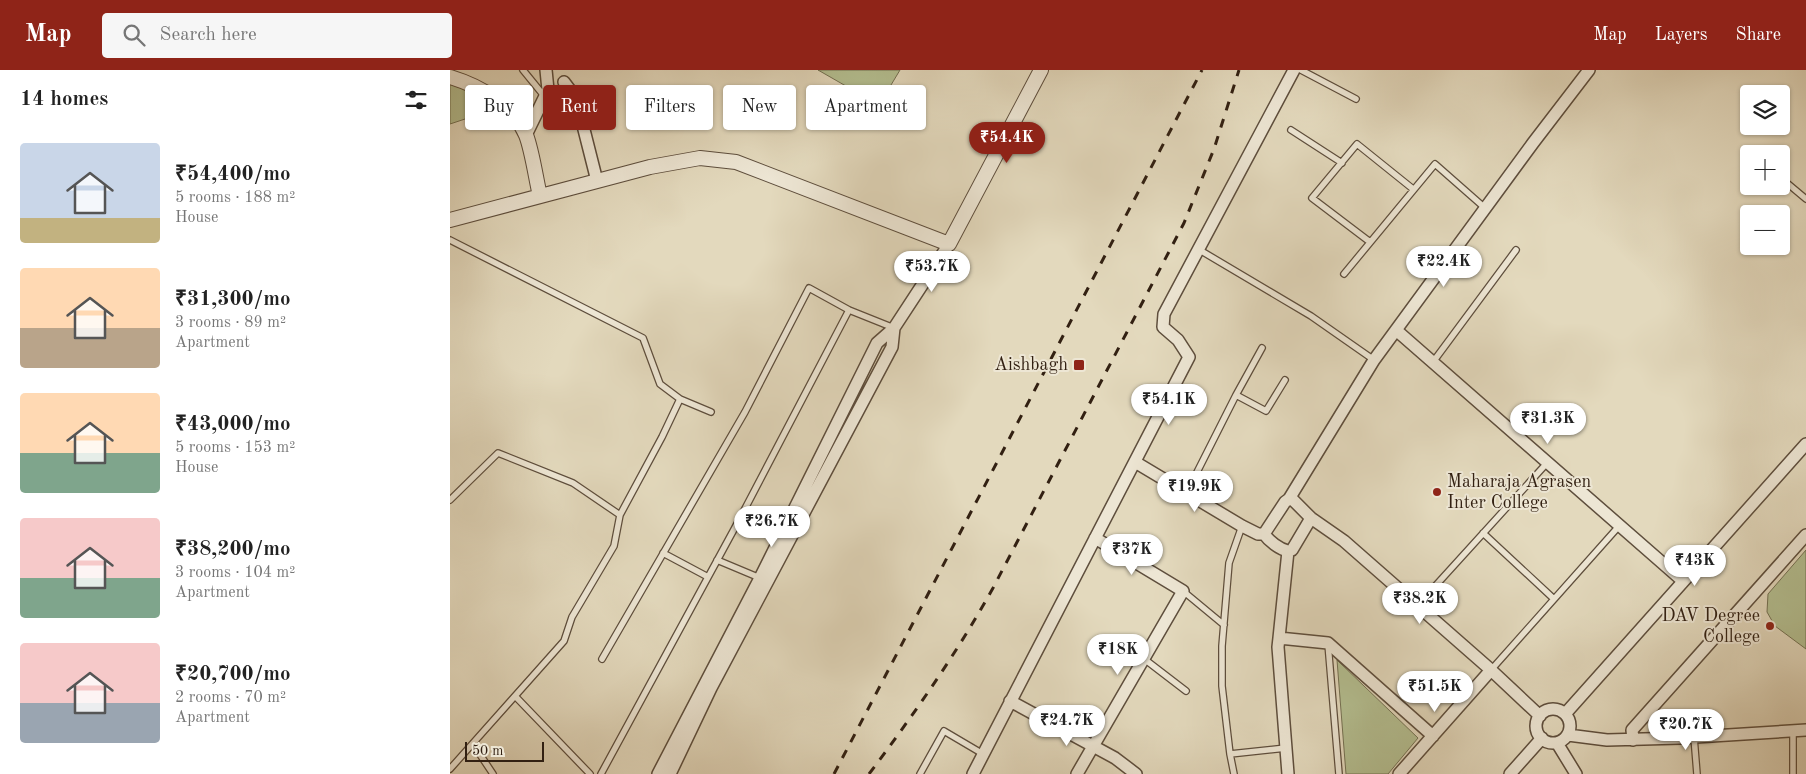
<!DOCTYPE html>
<meta charset="utf-8">
<style>
body{margin:0;font-family:"Old Standard TT",serif;background:#f6f6f6;color:#222;height:100vh;display:flex;flex-direction:column;font-size:19px;white-space:nowrap}
*{box-sizing:border-box;margin:0}
p{font-size:16px;color:#767676}
.icon{flex:none;width:28px;height:28px;fill:none;stroke:currentColor;stroke-width:2;stroke-linecap:round;stroke-linejoin:round}
.map{position:relative;flex:1;overflow:hidden}
.details{display:flex;flex-direction:column;background:#fff;width:450px}
.details>*{flex:none}
.guide{position:absolute;left:15px;top:15px;width:475px;height:45px;display:flex;gap:10px}
.tools{position:absolute;left:1290px;top:15px;display:grid;gap:10px}
.tools a{display:grid;place-items:center;width:50px;height:50px;border-radius:5px;background:#fff;box-shadow:0 1px 4px #0004;font-size:25px}
.scale{position:absolute;left:15px;bottom:12px;width:79px;box-sizing:border-box;padding-left:5px;border:2px solid #322012;border-top:0;font-size:14px;line-height:18px;white-space:nowrap;color:#322012;-webkit-text-stroke:4px #ede6d4;paint-order:stroke}
.price{position:absolute;translate:-50% -42px;padding:0 11px;border-radius:18px;background:#fff;color:#222;font-size:16px;line-height:32px;filter:drop-shadow(0 1px 2px #0008)}
.price::after{content:'';position:absolute;left:50%;top:30px;width:15px;height:11px;margin-left:-8px;background:inherit;clip-path:polygon(0 0,100% 0,50% 100%)}
.price.selected{background:#8f2418;color:#fff}
ul{padding:0;list-style:none}
li{display:flex;align-items:center;gap:15px;height:125px;padding:0 20px}
li span{display:grid;place-items:center;flex:none;width:140px;height:100px;border-radius:5px;color:#555}
li>.icon{margin-inline-start:auto}
span .icon{width:60px;height:60px;fill:#fffc;stroke-width:1}
li b{font-size:21px}
h2{display:flex;justify-content:space-between;align-items:center;height:60px;padding:0 20px;font-size:21px}
.tag{padding:0 18px;border-radius:5px;background:#fff;box-shadow:0 1px 4px #0004;font-size:18px;line-height:45px}
.tag.selected{background:#8f2418;color:#fff}
header{display:flex;align-items:center;gap:30px;box-sizing:border-box;height:70px;padding:0 25px;background:#8f2418;color:#fff}
header strong{font-size:24px}
nav{display:flex;gap:28px;margin-inline-start:auto;font-size:18px}
.search{width:350px;height:45px;background:#f6f6f6;display:flex;align-items:center;gap:12px;box-sizing:border-box;padding:0 18px;border-radius:5px;color:#767676;font-size:19px}
main{display:flex;flex:1;min-height:0}
.map>svg:first-child{display:block}
.green{fill:#b4bf91;stroke:#737052}
.lines{fill:none;stroke-linecap:round;stroke-linejoin:round}
.service-casing{stroke:#5e4e3d;stroke-width:8}
.minor-casing{stroke:#5e4e3d;stroke-width:14}
.tertiary-casing{stroke:#5e4e3d;stroke-width:16}
.service{stroke:#ede6d4;stroke-width:5.5}
.minor{stroke:#ede6d4;stroke-width:11}
.tertiary{stroke:#ede6d4;stroke-width:14}
.rail{stroke:#322012;stroke-width:3;stroke-dasharray:9 9;stroke-linecap:butt}
.poi-dot{fill:#8f2418;stroke:#ede6d4;stroke-width:2}
.labels{text-anchor:middle;dominant-baseline:central;stroke-width:4;stroke-linejoin:round;paint-order:stroke}
.poi-label{font-size:18px;fill:#322012;stroke:#ede6d4;text-anchor:end}
</style>
<header>
<strong>Map</strong>
<div class="search"><svg class="icon" aria-label="search" viewBox="0 0 24 24"><circle cx="10" cy="10" r="6"/><path d="M15 15l6 6"/></svg>Search here</div>
<nav><a>Map</a><a>Layers</a><a>Share</a></nav>
</header>
<main>
<section class="details">
<h2>14 homes<svg class="icon" aria-label="filters" viewBox="0 0 24 24"><path d="M4 7h16M4 17h16"/><circle cx="9" cy="7" r="2"/><circle cx="15" cy="17" r="2"/></svg></h2>
<ul>
<li><span style="background:linear-gradient(#c9d6e8 75%,#c2b280 0)"><svg class="icon" aria-label="home" viewBox="0 0 24 24"><path d="M3 11l9-7 9 7M6 9v11h12V9"/></svg></span><div><b>₹54,400/mo</b><p>5 rooms · 188 m²</p><p>House</p></div></li>
<li><span style="background:linear-gradient(#ffd9b3 60%,#b9a48a 0)"><svg class="icon" aria-label="home" viewBox="0 0 24 24"><path d="M3 11l9-7 9 7M6 9v11h12V9"/></svg></span><div><b>₹31,300/mo</b><p>3 rooms · 89 m²</p><p>Apartment</p></div></li>
<li><span style="background:linear-gradient(#ffd9b3 60%,#7fa58c 0)"><svg class="icon" aria-label="home" viewBox="0 0 24 24"><path d="M3 11l9-7 9 7M6 9v11h12V9"/></svg></span><div><b>₹43,000/mo</b><p>5 rooms · 153 m²</p><p>House</p></div></li>
<li><span style="background:linear-gradient(#f6c9c9 60%,#7fa58c 0)"><svg class="icon" aria-label="home" viewBox="0 0 24 24"><path d="M3 11l9-7 9 7M6 9v11h12V9"/></svg></span><div><b>₹38,200/mo</b><p>3 rooms · 104 m²</p><p>Apartment</p></div></li>
<li><span style="background:linear-gradient(#f6c9c9 60%,#9aa5b1 0)"><svg class="icon" aria-label="home" viewBox="0 0 24 24"><path d="M3 11l9-7 9 7M6 9v11h12V9"/></svg></span><div><b>₹20,700/mo</b><p>2 rooms · 70 m²</p><p>Apartment</p></div></li>
</ul>
</section>
<div class="map">
<svg width="1356" height="704" viewBox="0 0 1356 704">
<rect width="100%" height="100%" fill="#e3d9bd"/>
<filter id="stains"><feTurbulence type="fractalNoise" baseFrequency=".004" numOctaves="4"/><feColorMatrix values="0 0 0 0 .2 0 0 0 0 .09 0 0 0 0 .02 0 0 0 .5 -.17"/></filter>
<radialGradient id="worn" r=".72"><stop offset=".6" stop-color="#630" stop-opacity="0"/><stop offset="1" stop-color="#630" stop-opacity=".3"/></radialGradient>
<path class="green" d="M368 0H450L429 35Z
M0 14C18 19 31 27 45 39L0 54Z
M1356 480V579L1325 556 1317 542 1318 524Z
M887 590 968 668 938 704H896Z"/>
<g class="lines">
<defs>
<path id="service" d="M73 0 95 27
M851 0 906 29
M841 60 892 93
M1331 108 1356 129
M0 170 193 268 210 314 230 329 261 342
M920 172 862 128 907 74 963 119
M748 179 861 246 924 290
M894 204 985 94 1035 138
M983 292 1066 180
M786 325 816 341 835 310
M737 422 786 325 812 278
M0 430 48 383 123 413 170 445 164 476 122 547 114 571 0 699
M170 445 212 367 230 329
M1033 463 1104 529
M213 483 258 507
M267 490 310 508
M733 521 774 555
M968 535 1097 393
M878 574 889 704
M693 588 736 621
M152 589 295 342 359 218 399 240 444 258
M1041 600 1170 455
M65 626 140 704
M1244 667 1247 704
M23 674 43 704
M780 684 836 678
M151 704 288 452 399 240
M470 704 494 661 533 684
M784 704 780 684 772 616V576L779 493 792 456
M1343 704V661"/>
<path id="minor" d="M114 12 126 28 147 111
M76 65 98 20 96 0
M946 260 1233 511
M685 392 792 456 808 464H814C819 471 829 479 838 481
M839 429 843 430 861 448 894 471 1041 600 1090 646
M814 464 835 432 839 429 924 290 1083 73 1139 0
M829 568 878 573 983 666
M560 631 665 688 686 704
M1086 656a17 17 0 1 1 34 0a17 17 0 1 1-34 0Z
M1115 644 1356 374
M1118 665 1157 670 1230 668 1356 660
M1183 670 1182 660 1356 465
M1107 673 1126 704
M208 704 310 508 427 273 444 258 499 174
M220 704 261 618 442 277 444 258
M523 704 739 287 728 270 713 257 714 244 844 0
M627 704 733 521 645 468
M838 704 828 577 829 568 838 481 842 480 861 448
M949 704 1041 600
M1060 704 1092 668"/>
<path id="tertiary" d="M0 7C30 16 63 35 76 65 82 80 86 109 90 126
M0 150 200 97 250 88 286 92 499 174 591 0"/>
</defs>
<use href="#service" class="service-casing"/>
<use href="#minor" class="minor-casing"/>
<use href="#tertiary" class="tertiary-casing"/>
<use href="#service" class="service"/>
<use href="#minor" class="minor"/>
<use href="#tertiary" class="tertiary"/>
<path class="rail" d="M384 704 752 0
M419 704C464 644 507 583 543 518L734 153 764 79 789 0"/>
</g>
<g class="poi-dot">
<rect x="623" y="289" width="12" height="12" rx="2.5"/>
<circle cx="987" cy="422" r="5"/>
<circle cx="1320" cy="556" r="5"/>
</g>
<g class="labels">
<g class="poi-label">
<text x="618" y="295">Aishbagh</text>
<text x="997" y="412" text-anchor="start">Maharaja Agrasen<tspan x="997" dy="21">Inter College</tspan></text>
<text x="1310" y="546">DAV Degree<tspan x="1310" dy="21">College</tspan></text>
</g>
</g>
<rect width="100%" height="100%" filter="url(#stains)"/>
<rect width="100%" height="100%" fill="url(#worn)"/>
</svg>
<div class="tools">
<a><svg class="icon" aria-label="layers" viewBox="0 0 24 24"><path d="M12 4l9 5-9 5-9-5zM3 14l9 5 9-5"/></svg></a>
<a>+</a>
<a>−</a>
</div>
<div class="scale">50 m</div>
<b class="price selected" style="left:557px;top:94px">₹54.4K</b>
<b class="price" style="left:994px;top:218px">₹22.4K</b>
<b class="price" style="left:482px;top:223px">₹53.7K</b>
<b class="price" style="left:719px;top:356px">₹54.1K</b>
<b class="price" style="left:1098px;top:375px">₹31.3K</b>
<b class="price" style="left:745px;top:443px">₹19.9K</b>
<b class="price" style="left:322px;top:478px">₹26.7K</b>
<b class="price" style="left:682px;top:506px">₹37K</b>
<b class="price" style="left:1245px;top:517px">₹43K</b>
<b class="price" style="left:970px;top:555px">₹38.2K</b>
<b class="price" style="left:668px;top:606px">₹18K</b>
<b class="price" style="left:985px;top:643px">₹51.5K</b>
<b class="price" style="left:617px;top:677px">₹24.7K</b>
<b class="price" style="left:1236px;top:681px">₹20.7K</b>
<div class="guide">
<a class="tag">Buy</a>
<a class="tag selected">Rent</a>
<a class="tag">Filters</a>
<a class="tag">New</a>
<a class="tag">Apartment</a>
</div>
</div>
</main>
